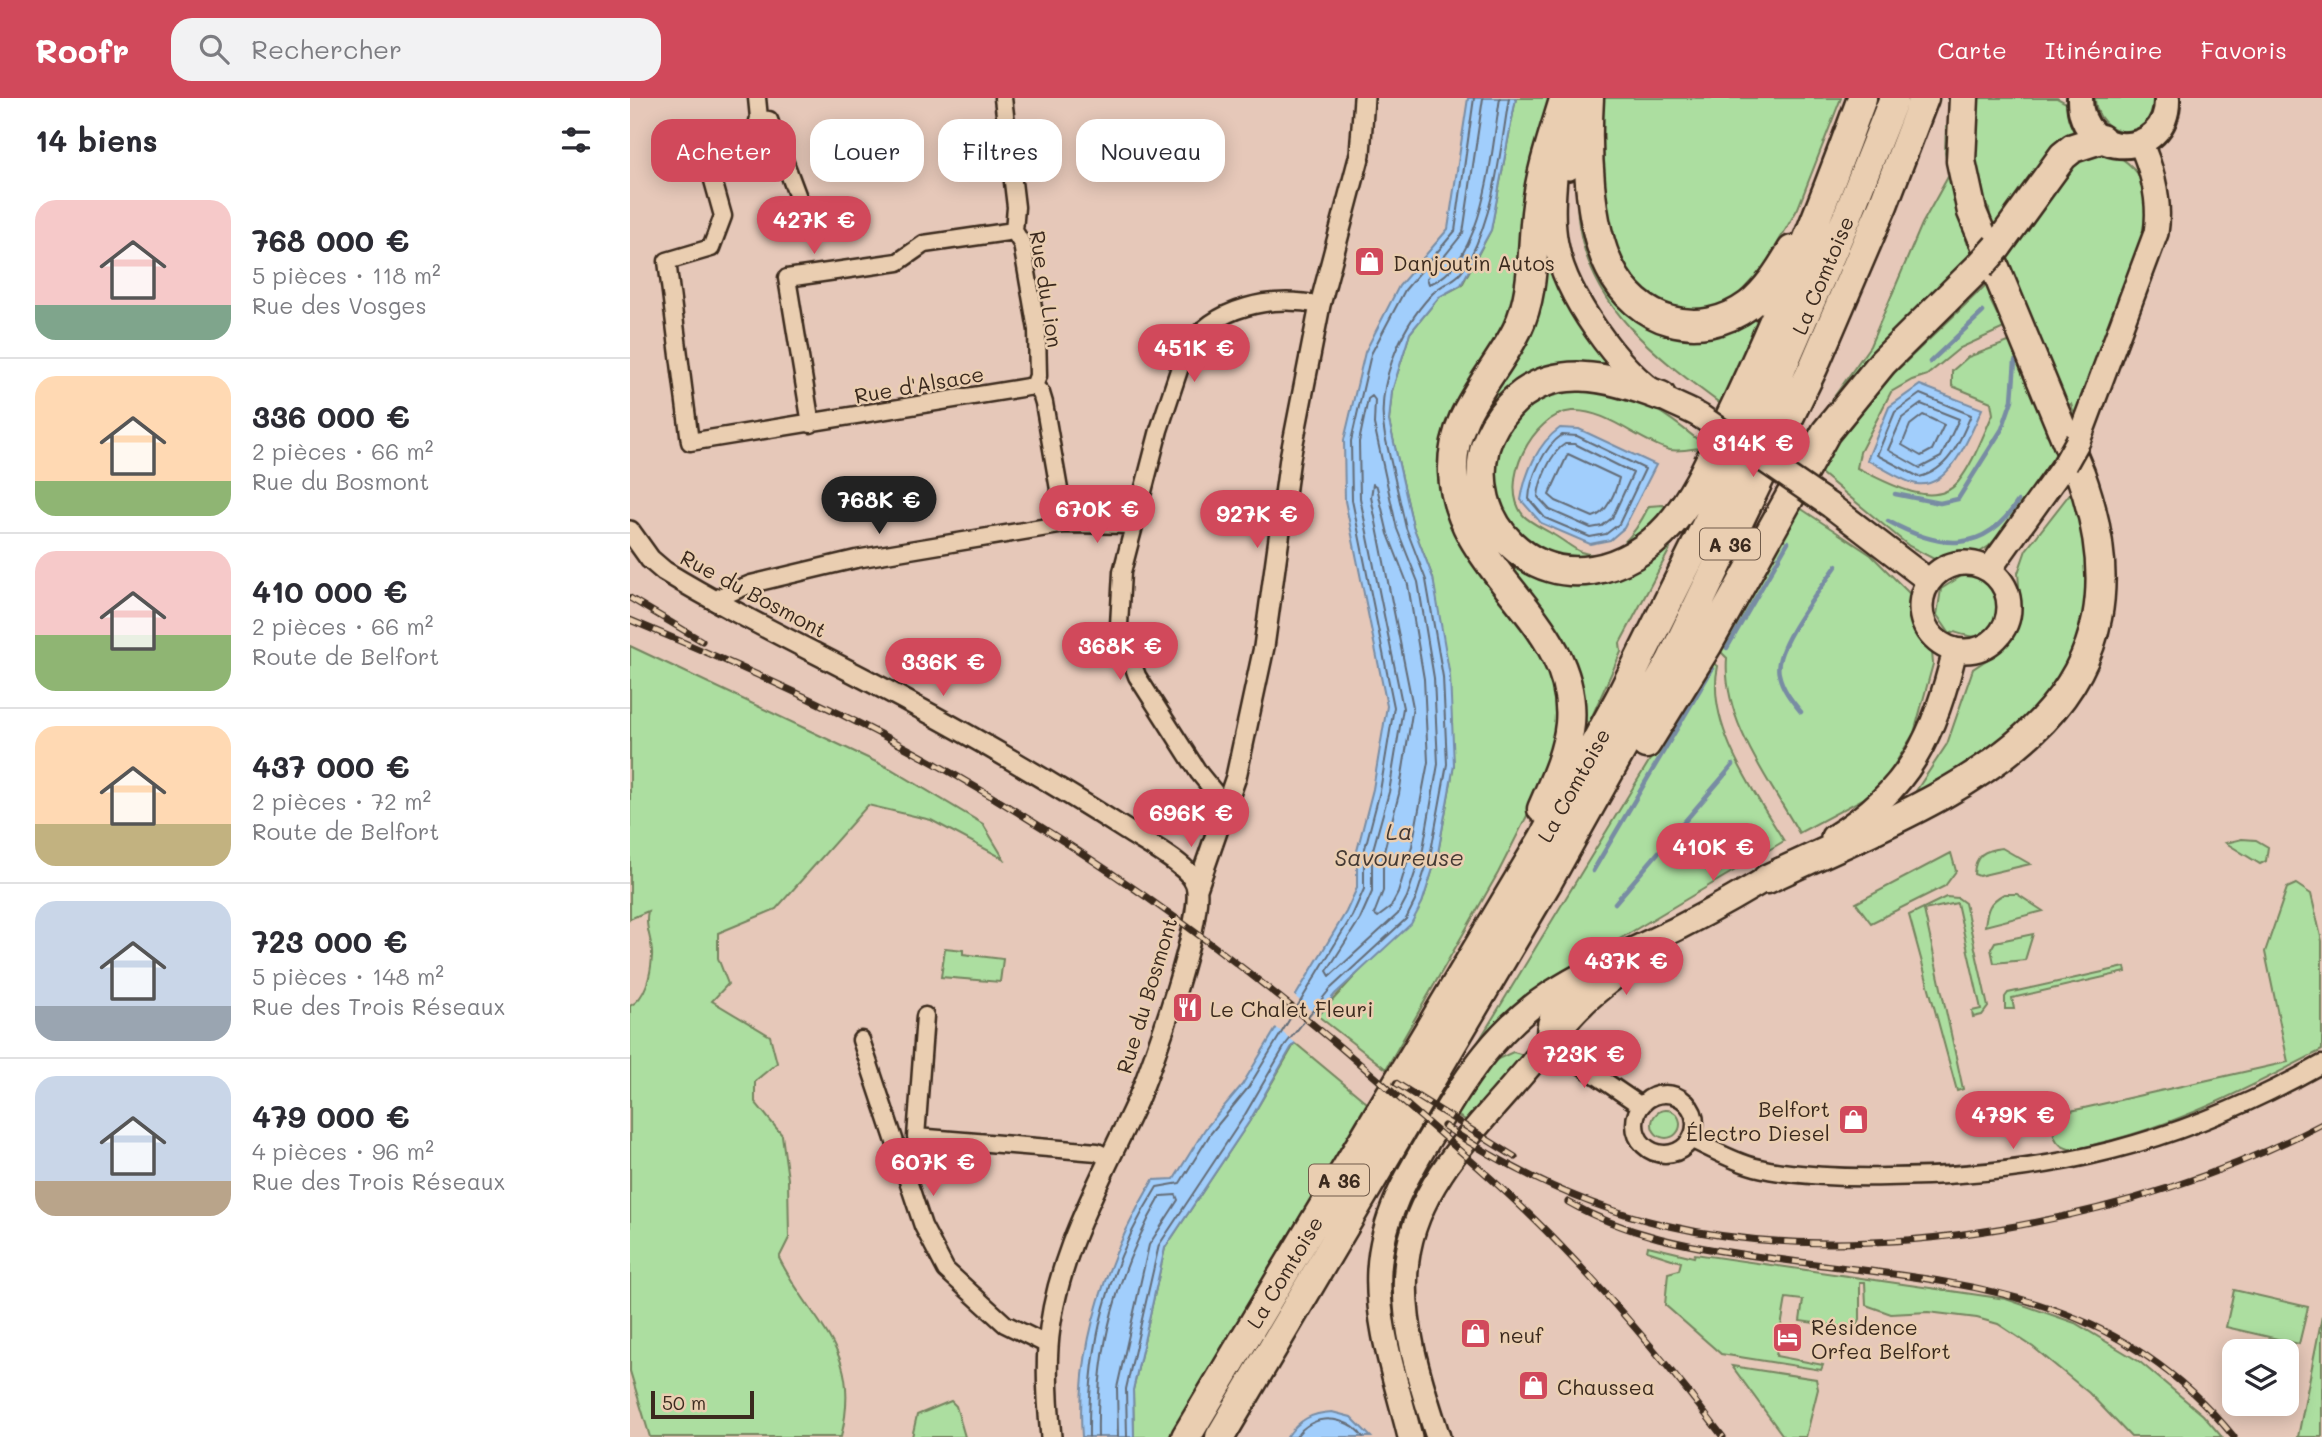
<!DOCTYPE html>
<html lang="fr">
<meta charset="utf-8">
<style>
body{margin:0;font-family:Mali,sans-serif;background:#f2f2f3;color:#2b2b33;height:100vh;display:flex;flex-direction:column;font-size:26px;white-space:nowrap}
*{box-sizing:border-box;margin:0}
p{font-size:23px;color:#7c7c81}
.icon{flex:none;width:38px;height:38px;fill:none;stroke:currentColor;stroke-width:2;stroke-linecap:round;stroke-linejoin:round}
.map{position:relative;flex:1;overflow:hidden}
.side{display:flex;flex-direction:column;background:#fff;width:630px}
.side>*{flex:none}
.hud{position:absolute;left:21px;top:21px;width:665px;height:63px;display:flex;gap:14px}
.buttons{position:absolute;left:1592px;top:1241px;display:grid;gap:14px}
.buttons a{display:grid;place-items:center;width:77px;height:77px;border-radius:14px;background:#fff;box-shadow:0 4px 18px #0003;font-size:35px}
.scale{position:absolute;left:21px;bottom:18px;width:103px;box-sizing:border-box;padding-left:7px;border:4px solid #3b2a1e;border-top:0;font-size:19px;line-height:24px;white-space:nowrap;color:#3b2a1e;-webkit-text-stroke:5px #eaceb1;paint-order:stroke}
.price{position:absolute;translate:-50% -60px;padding:0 16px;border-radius:24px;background:#d1495b;color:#fff;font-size:23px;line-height:46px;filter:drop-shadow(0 2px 4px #0008)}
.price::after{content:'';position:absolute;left:50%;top:42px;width:21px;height:16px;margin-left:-10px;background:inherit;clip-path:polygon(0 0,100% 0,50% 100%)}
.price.current{background:#222;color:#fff}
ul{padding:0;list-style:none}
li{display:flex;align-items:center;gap:21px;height:175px;padding:0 35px}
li+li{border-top:2px solid #e1e1e2}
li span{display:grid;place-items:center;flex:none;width:196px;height:140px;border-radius:21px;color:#555}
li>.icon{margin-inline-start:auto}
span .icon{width:84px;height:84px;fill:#fffc;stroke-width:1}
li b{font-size:30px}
h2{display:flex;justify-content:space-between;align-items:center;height:84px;padding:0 35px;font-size:30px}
.tag{padding:0 24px;border-radius:21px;background:#fff;box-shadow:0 4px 18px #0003;font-size:24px;line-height:63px}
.tag.current{background:#d1495b;color:#fff}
header{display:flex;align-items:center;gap:42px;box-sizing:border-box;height:98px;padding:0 35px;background:#d1495b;color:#fff}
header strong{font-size:33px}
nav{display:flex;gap:38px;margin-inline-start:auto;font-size:24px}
.search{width:490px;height:63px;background:#f2f2f3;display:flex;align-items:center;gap:18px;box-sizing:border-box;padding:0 24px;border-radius:21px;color:#7c7c81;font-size:26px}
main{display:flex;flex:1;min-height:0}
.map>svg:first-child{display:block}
.green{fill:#acdea0;stroke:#74845f;stroke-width:2}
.water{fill:#a1cefc;stroke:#788ca3;stroke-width:2}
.pier{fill:#e6c8b9}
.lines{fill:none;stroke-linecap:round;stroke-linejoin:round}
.shore{stroke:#646c77;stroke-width:2}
.stream{stroke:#788ca3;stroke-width:4.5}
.minor-casing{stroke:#3b2a1e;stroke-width:21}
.tertiary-casing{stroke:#3b2a1e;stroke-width:24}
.secondary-casing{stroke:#3b2a1e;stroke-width:28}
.primary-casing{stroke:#3b2a1e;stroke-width:30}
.motorway-casing{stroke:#3b2a1e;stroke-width:33}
.minor{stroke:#eaceb1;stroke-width:16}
.tertiary{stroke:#eaceb1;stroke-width:19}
.secondary{stroke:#eaceb1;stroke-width:23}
.primary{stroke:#eaceb1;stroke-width:24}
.motorway{stroke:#eaceb1;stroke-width:28}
.rail-casing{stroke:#3b2a1e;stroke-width:7}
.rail{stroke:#eaceb1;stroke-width:4.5;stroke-dasharray:13;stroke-linecap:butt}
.secondary-bridge-casing{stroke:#3b2a1e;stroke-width:28;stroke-linecap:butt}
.motorway-bridge-casing{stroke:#3b2a1e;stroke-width:33;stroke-linecap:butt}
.secondary-bridge{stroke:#eaceb1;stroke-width:23}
.motorway-bridge{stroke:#eaceb1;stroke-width:28}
.labels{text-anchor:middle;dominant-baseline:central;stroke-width:5;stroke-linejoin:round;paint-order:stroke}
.shield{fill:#eaceb1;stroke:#705b4a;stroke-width:2}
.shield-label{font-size:19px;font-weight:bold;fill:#3b2a1e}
.poi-label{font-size:21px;fill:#3b2a1e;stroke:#eaceb1;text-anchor:start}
.street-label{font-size:21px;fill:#3b2a1e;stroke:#eaceb1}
.water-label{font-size:23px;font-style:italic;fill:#453a34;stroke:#eaceb1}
</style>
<header>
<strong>Roofr</strong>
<div class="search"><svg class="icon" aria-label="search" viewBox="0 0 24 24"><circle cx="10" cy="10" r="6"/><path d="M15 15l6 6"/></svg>Rechercher</div>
<nav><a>Carte</a><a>Itinéraire</a><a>Favoris</a></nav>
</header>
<main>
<section class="side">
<h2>14 biens<svg class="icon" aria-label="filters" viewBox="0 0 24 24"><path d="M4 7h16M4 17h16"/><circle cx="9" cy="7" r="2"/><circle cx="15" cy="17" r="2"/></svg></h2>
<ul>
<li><span style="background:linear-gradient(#f6c9c9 75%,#7fa58c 0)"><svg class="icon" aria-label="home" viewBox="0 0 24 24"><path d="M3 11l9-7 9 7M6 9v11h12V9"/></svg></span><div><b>768 000 €</b><p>5 pièces · 118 m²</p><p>Rue des Vosges</p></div></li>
<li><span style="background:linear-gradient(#ffd9b3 75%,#8fb573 0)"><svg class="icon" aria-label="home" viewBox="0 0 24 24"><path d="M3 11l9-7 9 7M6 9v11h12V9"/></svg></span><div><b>336 000 €</b><p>2 pièces · 66 m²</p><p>Rue du Bosmont</p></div></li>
<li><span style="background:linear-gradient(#f6c9c9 60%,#8fb573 0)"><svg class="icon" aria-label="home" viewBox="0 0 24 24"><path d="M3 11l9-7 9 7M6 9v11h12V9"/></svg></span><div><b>410 000 €</b><p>2 pièces · 66 m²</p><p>Route de Belfort</p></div></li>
<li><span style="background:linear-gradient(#ffd9b3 70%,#c2b280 0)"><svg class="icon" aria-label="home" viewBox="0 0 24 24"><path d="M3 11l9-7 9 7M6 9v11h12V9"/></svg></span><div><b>437 000 €</b><p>2 pièces · 72 m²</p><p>Route de Belfort</p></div></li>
<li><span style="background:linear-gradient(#c9d6e8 75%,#9aa5b1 0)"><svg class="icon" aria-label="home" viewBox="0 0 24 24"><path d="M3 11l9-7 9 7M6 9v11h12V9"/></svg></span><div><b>723 000 €</b><p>5 pièces · 148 m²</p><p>Rue des Trois Réseaux</p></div></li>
<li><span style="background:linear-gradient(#c9d6e8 75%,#b9a48a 0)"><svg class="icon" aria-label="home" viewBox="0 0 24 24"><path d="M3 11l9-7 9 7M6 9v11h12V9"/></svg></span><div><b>479 000 €</b><p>4 pièces · 96 m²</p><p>Rue des Trois Réseaux</p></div></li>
</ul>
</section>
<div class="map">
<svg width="1692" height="1339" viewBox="0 0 1692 1339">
<rect width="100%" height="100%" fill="#e6c8b9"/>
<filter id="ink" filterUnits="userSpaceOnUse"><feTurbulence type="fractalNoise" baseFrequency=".0143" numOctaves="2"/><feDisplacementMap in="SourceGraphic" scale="14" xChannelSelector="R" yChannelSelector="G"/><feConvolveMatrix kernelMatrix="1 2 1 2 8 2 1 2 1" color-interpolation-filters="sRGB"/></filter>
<g filter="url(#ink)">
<path class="green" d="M886 0H922L886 203 816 343 898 530 923 578 928 632 909 694 868 775 756 971 688 918 792 805 808 755 824 667 803 480 783 428 762 336 759 323 762 293 780 235 809 199 832 187 861 132Z
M972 0H1211L1168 110 1134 169 1099 207 1064 215 1033 209 995 178 975 113 971 75Z
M1344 0H1427L1440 7 1452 34 1364 137 1359 111 1350 102 1342 58Z
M1465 0H1528C1526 7 1525 16 1521 21 1501 46 1465 30 1465 0Z
M1324 26 1338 131 1335 142 1346 157 1200 314 1199 306 1240 248 1292 126 1319 77 1315 55 1316 29Z
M1479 53C1495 61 1510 73 1516 91 1528 129 1462 279 1446 322L1441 306 1435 308 1382 188 1385 181 1374 166 1449 60Z
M949 58 961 126 1020 225 1129 211 1141 213 1095 309C1029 260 962 213 949 127 945 105 949 80 949 58Z
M920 138 996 275 920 274 848 350 896 471 1033 448 1040 451 990 545 991 554 959 625 949 621 842 422 834 353Z
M1359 184 1360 202 1374 230 1330 250 1297 277 1282 282 1261 294 1230 354 1227 370C1253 382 1303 414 1328 384 1343 366 1353 337 1363 316L1361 304 1322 288V273L1338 259 1381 243 1422 333 1416 336 1429 348V355L1383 423 1359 448 1350 454 1304 461 1279 448 1186 371 1260 279Z
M939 287C1003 290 1029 311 1077 349 1066 350 1051 354 1040 352 1008 343 976 311 942 313 902 316 868 386 893 417 900 425 915 431 924 437 933 442 942 450 951 454 986 466 1006 434 1019 408L1033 407 1041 412 1004 450 936 464 892 443 872 417 864 384 872 339 904 299Z
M1445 389 1464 487 1443 570 1370 654 1284 696 1317 646 1343 571 1374 550 1387 529 1391 512 1388 475 1396 452Z
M1167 408 1241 457 1281 497 1286 525 1302 554 1303 566 1284 635 1255 682 1233 701 1169 735C1140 683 1092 623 1097 560L1087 550Z
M1333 477C1359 477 1375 497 1367 523 1353 544 1344 540 1324 534L1320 536 1307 517 1311 491Z
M0 548 261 671 353 726 374 761 301 722 238 707 146 811 88 835V860L98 886 82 903 140 938 147 965 125 983V1004L152 1037 158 1081 159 1140 149 1160C184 1230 233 1251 211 1339H20L0 1273V908C16 900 21 876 22 858 23 842 14 830 18 813L0 821Z
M1080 563 1088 568C1075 627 1125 695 1154 743L894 898 847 946Z
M1612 741 1626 742 1638 749 1636 763 1630 766 1596 745Z
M1372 750 1400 766 1349 778 1344 776C1345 757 1354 752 1372 750Z
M1321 755 1326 773 1315 788 1241 825 1226 805Z
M1666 786 1681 796 1692 843V952C1620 989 1550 1026 1470 1045 1461 1047 1447 1053 1439 1051 1424 1047 1422 1035 1423 1022L1432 1015 1658 964 1635 854 1657 790Z
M1374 796H1387L1413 813 1355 828C1357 811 1359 804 1374 796Z
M1316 799 1328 800 1335 805 1358 909 1352 917 1343 919 1342 913 1351 911 1327 805 1294 812 1333 991 1327 993 1279 817Z
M1403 836 1395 862 1364 865 1361 851 1365 844Z
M315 850 333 852V856L373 861 370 884 311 879Z
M1495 869 1496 874 1382 900 1384 911H1375V899L1378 895Z
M665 945 737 1005 539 1339H504L503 1292 535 1150 619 1024Z
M883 954 894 957 841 1025 824 1016 859 965Z
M1022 1026a14 14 0 1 1 28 0a14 14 0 1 1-28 0Z
M1018 1148 1064 1159 1065 1156 1376 1201 1445 1225 1510 1264 1573 1317 1592 1339H1501L1459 1295 1403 1249 1368 1226 1347 1220 1298 1214 1261 1216 1236 1207 1235 1184H1230V1221L1226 1231 1170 1223 1173 1202 1156 1200 1146 1258 1193 1267 1191 1272 1091 1256 1035 1207 1038 1175 1049 1172 1051 1164 1017 1153Z
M1604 1192 1678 1209 1669 1246 1596 1229Z
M1692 1218V1339H1668Z
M1102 1268 1186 1281 1188 1291 1176 1339H1154Z
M321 1303 326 1308 335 1339H282L287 1317Z"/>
<path class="water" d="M838 0H886L861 132 831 187 809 199 780 235 762 293 759 323 762 336 783 428 803 480 820 578 824 667 808 755 792 805 781 826 705 896 661 950 619 1024 535 1150 503 1292 504 1339H452C445 1247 477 1160 523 1082L544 1081 575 1031 612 987 716 814 727 790V753L743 691 757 608 715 403 714 342 735 254 769 188 818 131Z
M1290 287 1352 311C1341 334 1321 391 1287 386 1275 385 1250 368 1237 362L1259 309Z
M930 330 949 331 1026 367 994 430 980 442 960 446 911 425 891 402C895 375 908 345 930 330Z
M702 1314 721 1319 741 1339H657C669 1322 681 1315 702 1314Z"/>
<path class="pier" d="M661 895 690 920 668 947 642 926Z"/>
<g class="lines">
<path class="shore" d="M853 0 833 135 797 180 799 186C854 168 862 50 870 0
M1290 296 1341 317C1330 343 1319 372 1289 379L1247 357 1265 314Z
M742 298 745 302 744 326 767 431 788 484 804 580 808 666 793 751 777 799 768 816 700 878 697 873 730 821 742 794V755L759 694 773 610 730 400 729 344 738 301Z
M1291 306 1329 321 1311 359 1290 370 1258 352 1272 320Z
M1293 317 1314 327 1302 352 1291 358 1272 347 1280 327Z
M932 337 947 338 1015 371 989 426 976 436 960 439 915 420 899 401C900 380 914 349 932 337Z
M935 346H945L1003 375 982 420 972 428 961 430 920 412 908 399C909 384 921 354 935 346Z
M938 356 989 380C986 393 977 416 963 419L926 403 919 397Z
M743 386 747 389 758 436 778 487 794 581 798 664 782 748 768 795 760 810 748 819 744 816 753 793V757L769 696 783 609 741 399Z
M459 1339C458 1247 477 1168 527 1089L550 1085 581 1035 618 990 722 818 734 791V754L750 693 764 609 722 402 721 343 741 256 775 192 825 133 844 0
M468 1339C466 1251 486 1175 531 1098L546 1097 548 1102 519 1147 487 1290 488 1339
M497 1339 496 1291 529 1147 613 1020 656 946 700 891 776 821 785 803 801 753 817 666 813 579 796 482 776 430 755 338C745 289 769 231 802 196 818 180 827 187 840 160 865 111 870 54 879 0
M666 1339C682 1315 716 1316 733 1339"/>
<path class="stream" d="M1300 264 1353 214
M1265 396 1310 405 1328 401 1372 331 1382 302 1385 263
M1258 423C1309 451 1354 457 1388 403
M1097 550 1158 444
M1171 614C1162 603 1152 591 1149 576 1142 550 1192 490 1207 467
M963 773 1082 571
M985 805 1103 667"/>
<defs>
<path id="minor" d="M127 0 129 20 139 22 178 126
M373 0 386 109 384 133 392 146 407 232 408 278 404 288
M129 20 122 45 77 61 93 118 81 150 37 163 60 344 404 288
M404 288 411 295 414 305 435 426
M181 326 157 180 268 164 294 146 384 133
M86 504 92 498 121 486 226 461 435 426 504 427
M595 707 569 675 507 578 489 527 492 474 529 332 556 251C585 208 642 197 690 207
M295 918 286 1039 467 1054 479 1060
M231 942 293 1128 316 1172 375 1226 418 1247
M919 945 1011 1008
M1005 1026a30 30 0 1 1 60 0a30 30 0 1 1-60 0Z
M1062 1042C1082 1051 1104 1064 1125 1069 1159 1078 1222 1080 1257 1079 1420 1078 1550 1046 1692 966"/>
<path id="tertiary" d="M0 433 20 461 34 473C111 520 194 558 273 601 349 642 423 685 496 732 514 744 560 767 566 787 575 819 523 966 508 1001 472 1080 424 1160 418 1249 416 1279 418 1309 421 1339
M567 791 606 679 634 549 660 360 690 207 730 56 734 0"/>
<path id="secondary" d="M928 49C925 79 920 117 926 146 935 197 988 271 1031 299 1043 306 1058 311 1070 318
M939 70 950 0
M1448 343 1526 135C1531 103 1523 73 1510 44
M1201 408 1299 483
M1291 509a44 44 0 1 1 88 0a44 44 0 1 1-88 0Z
M1359 472 1435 366
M1203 739C1280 692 1304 638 1325 552
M919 945C916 915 929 907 950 888
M780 1339C767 1285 746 1228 749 1172 752 1118 778 1076 805 1031 836 978 868 929 921 895 961 869 1006 851 1048 830 1083 812 1117 793 1150 772
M808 1339C790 1284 769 1221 777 1162 786 1086 850 1027 897 971 915 950 932 926 952 907 971 888 994 873 1014 856"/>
<path id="primary" d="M1450 0C1449 63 1539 63 1537 0"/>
<path id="motorway" d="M959 0C956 49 958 126 980 170 1006 224 1069 244 1119 207 1137 193 1150 172 1162 152
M1367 149 1433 58 1443 50 1471 41
M1031 298C979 279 922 262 879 308 868 320 860 333 855 349 846 384 855 421 881 446 930 493 998 474 1039 428 1068 395 1085 351 1103 313 1152 210 1193 106 1232 0
M1016 646 1078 546 1196 334 1253 264 1350 168
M912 711C924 683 937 656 940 626 949 523 827 475 823 374 821 315 863 280 887 232 906 192 901 149 907 107 911 72 923 38 933 5
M1137 781C1317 696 1540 624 1450 375L1342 114 1331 63 1334 0
M556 1339 913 741 990 600 1134 311 1217 119 1264 0
M590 1339 918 783 1041 563 1183 270 1253 107 1294 0"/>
</defs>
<use href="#minor" class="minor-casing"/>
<use href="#tertiary" class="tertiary-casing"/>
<use href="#secondary" class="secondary-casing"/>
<use href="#primary" class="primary-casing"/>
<use href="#motorway" class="motorway-casing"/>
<use href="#minor" class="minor"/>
<use href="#tertiary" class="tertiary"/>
<use href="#secondary" class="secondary"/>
<use href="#primary" class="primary"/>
<use href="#motorway" class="motorway"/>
<defs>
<path id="rail" d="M0 500 72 543
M0 522C111 568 221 617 325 677 478 765 620 869 752 985 811 1037 872 1087 927 1144 986 1205 1041 1270 1093 1339
M766 985 885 1059
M814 1028C881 1072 956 1109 1035 1127 1237 1175 1510 1122 1692 1026
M938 1104C996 1137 1059 1149 1125 1158 1309 1185 1475 1181 1604 1339"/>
</defs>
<use href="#rail" class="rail-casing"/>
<use href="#rail" class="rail"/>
<defs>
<path id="secondary-bridge" d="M1070 318 1201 408
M1435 366 1448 343"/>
<path id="motorway-bridge" d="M1350 168 1367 149"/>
</defs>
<use href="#secondary-bridge" class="secondary-bridge-casing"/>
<use href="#motorway-bridge" class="motorway-bridge-casing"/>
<use href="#secondary-bridge" class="secondary-bridge"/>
<use href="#motorway-bridge" class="motorway-bridge"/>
</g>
</g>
<defs>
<symbol id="shop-square" viewBox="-11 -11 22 22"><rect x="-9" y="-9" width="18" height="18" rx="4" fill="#d1495b" stroke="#eaceb1"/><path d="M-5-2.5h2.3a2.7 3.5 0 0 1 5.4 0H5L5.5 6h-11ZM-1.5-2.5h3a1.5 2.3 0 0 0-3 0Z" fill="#fff"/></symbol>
<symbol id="restaurant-square" viewBox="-11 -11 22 22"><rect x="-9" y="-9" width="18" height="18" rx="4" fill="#d1495b" stroke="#eaceb1"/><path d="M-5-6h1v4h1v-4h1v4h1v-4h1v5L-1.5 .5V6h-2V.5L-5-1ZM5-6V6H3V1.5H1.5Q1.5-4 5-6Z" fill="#fff"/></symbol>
<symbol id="hotel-square" viewBox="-11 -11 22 22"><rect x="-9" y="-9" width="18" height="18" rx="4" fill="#d1495b" stroke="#eaceb1"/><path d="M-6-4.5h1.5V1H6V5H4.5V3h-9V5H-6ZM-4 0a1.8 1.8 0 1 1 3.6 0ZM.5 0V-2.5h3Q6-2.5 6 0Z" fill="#fff"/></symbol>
</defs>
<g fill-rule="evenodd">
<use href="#shop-square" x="722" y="146" width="35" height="35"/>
<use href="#restaurant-square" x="540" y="892" width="35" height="35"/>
<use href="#shop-square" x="1206" y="1004" width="35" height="35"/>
<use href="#shop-square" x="828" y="1218" width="35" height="35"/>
<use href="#hotel-square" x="1140" y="1222" width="35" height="35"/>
<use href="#shop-square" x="886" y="1270" width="35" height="35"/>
</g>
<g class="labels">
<g class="shield">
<rect x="1070" y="430.5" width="60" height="31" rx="5"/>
<rect x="679" y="1066.5" width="60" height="31" rx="5"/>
</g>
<g class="shield-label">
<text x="1100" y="446">A 36</text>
<text x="709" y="1082">A 36</text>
</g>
<g class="poi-label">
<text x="763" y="164">Danjoutin Autos</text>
<text x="580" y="910">Le Chalet Fleuri</text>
<text x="1200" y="1010" text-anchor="end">Belfort<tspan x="1200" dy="24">Électro Diesel</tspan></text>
<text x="1181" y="1228">Résidence<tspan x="1181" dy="24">Orfea Belfort</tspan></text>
<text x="869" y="1236">neuf</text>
<text x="927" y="1288">Chaussea</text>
</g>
<g class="street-label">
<text transform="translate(1192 177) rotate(-67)">La Comtoise</text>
<text transform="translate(417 191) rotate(81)">Rue du Lion</text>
<text transform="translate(289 286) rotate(-10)">Rue d'Alsace</text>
<text transform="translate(124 495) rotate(28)">Rue du Bosmont</text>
<text transform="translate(943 687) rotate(-61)">La Comtoise</text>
<text transform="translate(516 897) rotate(-73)">Rue du Bosmont</text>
<text transform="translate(654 1174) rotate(-59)">La Comtoise</text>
</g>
<g class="water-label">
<text x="769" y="733">La<tspan x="769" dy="26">Savoureuse</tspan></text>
</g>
</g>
</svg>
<div class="buttons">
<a><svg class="icon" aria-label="layers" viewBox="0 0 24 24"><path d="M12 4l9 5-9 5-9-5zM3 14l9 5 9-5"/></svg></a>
</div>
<div class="scale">50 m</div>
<b class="price" style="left:184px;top:158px">427K €</b>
<b class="price" style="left:564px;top:286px">451K €</b>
<b class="price" style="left:1123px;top:381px">314K €</b>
<b class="price current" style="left:249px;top:438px">768K €</b>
<b class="price" style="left:467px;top:447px">670K €</b>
<b class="price" style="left:627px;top:452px">927K €</b>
<b class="price" style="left:490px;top:584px">368K €</b>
<b class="price" style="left:313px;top:600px">336K €</b>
<b class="price" style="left:561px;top:751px">696K €</b>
<b class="price" style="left:1083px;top:785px">410K €</b>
<b class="price" style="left:996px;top:899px">437K €</b>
<b class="price" style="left:954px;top:992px">723K €</b>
<b class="price" style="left:1383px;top:1053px">479K €</b>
<b class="price" style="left:303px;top:1100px">607K €</b>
<div class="hud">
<a class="tag current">Acheter</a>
<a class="tag">Louer</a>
<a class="tag">Filtres</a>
<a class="tag">Nouveau</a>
</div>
</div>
</main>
